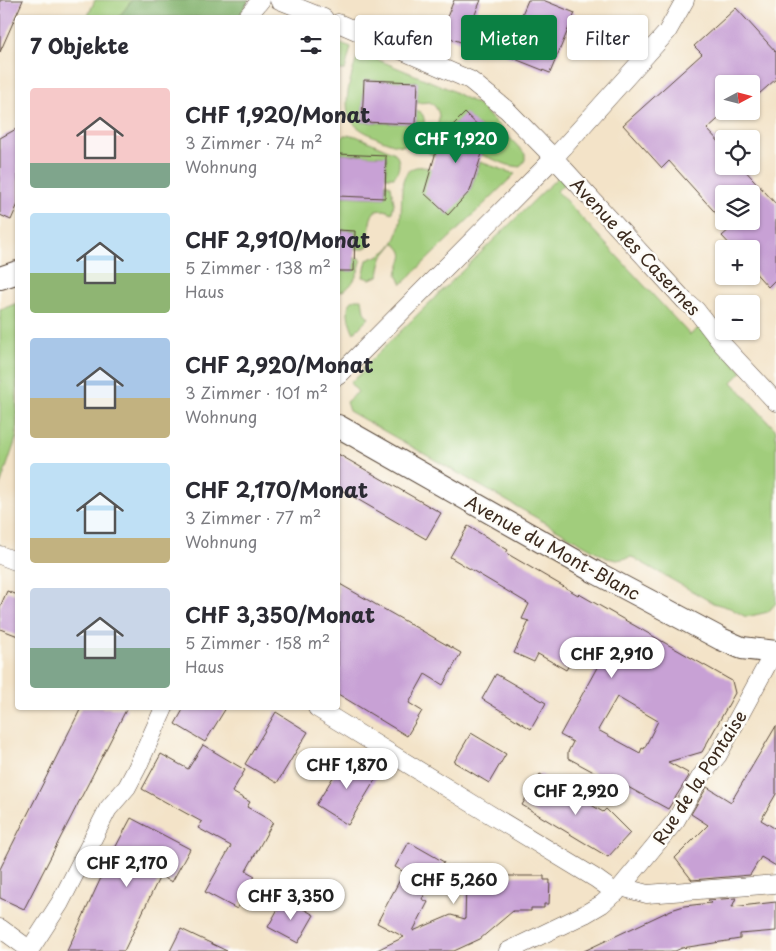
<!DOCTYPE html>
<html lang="de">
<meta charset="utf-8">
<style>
body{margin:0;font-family:"Playpen Sans",sans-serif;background:#f2f2f3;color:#2b2b33;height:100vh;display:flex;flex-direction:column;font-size:19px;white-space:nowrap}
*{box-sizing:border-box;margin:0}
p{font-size:16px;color:#7c7c81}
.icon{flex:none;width:28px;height:28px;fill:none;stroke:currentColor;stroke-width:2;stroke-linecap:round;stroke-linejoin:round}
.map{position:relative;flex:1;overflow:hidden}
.panel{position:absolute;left:15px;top:15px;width:325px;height:695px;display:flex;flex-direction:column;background:#fff;border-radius:5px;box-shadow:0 1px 4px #0004}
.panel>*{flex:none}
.top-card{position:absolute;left:355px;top:15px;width:345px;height:45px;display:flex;gap:10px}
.needle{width:32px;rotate:83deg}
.controls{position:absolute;left:715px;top:75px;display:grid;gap:10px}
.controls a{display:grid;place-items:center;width:45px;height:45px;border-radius:5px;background:#fff;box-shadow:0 1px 4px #0004;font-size:25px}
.price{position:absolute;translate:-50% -42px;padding:0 11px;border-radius:18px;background:#fff;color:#222;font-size:16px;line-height:32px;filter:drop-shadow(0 1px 2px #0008)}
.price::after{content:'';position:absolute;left:50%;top:30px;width:15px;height:11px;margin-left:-8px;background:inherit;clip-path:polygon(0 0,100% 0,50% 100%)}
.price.active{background:#0b8043;color:#fff}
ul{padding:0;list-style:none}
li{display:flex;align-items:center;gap:15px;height:125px;padding:0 15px}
li span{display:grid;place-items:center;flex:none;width:140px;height:100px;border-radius:5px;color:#555}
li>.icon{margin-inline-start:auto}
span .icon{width:60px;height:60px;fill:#fffc;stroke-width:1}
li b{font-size:21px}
h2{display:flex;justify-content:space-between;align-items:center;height:60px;padding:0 15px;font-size:21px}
.pill{padding:0 18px;border-radius:5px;background:#fff;box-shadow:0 1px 4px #0004;font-size:18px;line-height:45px}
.pill.active{background:#0b8043;color:#fff}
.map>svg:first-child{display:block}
.green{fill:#a1cd7b;stroke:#6e7c4c}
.forest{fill:#80b06b;stroke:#5e6d44}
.building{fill:#c8a1d5;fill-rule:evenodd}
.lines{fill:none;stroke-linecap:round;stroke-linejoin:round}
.minor-casing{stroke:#574638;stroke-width:19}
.major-casing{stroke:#574638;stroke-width:24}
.minor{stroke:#fff;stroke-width:18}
.major{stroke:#fff;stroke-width:22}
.labels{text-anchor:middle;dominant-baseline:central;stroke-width:5;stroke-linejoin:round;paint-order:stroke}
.street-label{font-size:18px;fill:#3b2a1e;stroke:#fdfcf7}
</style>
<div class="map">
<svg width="776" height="951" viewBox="0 0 776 951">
<rect width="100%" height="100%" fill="#fdfcf7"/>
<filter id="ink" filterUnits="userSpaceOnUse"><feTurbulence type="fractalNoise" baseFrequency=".02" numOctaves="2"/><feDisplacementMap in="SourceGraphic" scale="10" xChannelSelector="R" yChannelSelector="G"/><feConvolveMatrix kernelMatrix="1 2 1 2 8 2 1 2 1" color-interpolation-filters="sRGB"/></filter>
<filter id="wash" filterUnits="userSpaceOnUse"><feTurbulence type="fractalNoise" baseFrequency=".0096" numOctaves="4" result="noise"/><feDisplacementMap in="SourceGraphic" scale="20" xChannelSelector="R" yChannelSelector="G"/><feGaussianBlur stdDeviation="1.12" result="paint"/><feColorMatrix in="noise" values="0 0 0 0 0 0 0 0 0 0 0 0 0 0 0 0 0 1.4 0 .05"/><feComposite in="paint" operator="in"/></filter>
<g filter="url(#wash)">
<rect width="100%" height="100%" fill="#f3e3c8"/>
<path class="green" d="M95 0H249L239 17 87 18Z
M338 42 351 47 345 70H338Z
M359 52 449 89 480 106 525 154V160L520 167 508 165 482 155 488 135 465 114 440 138 435 156 429 153C424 138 453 119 430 102L417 103V82L365 80 362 122 416 124V110C430 114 423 132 418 141 405 149 395 145 382 140 371 135 360 131 352 122 340 106 353 69 359 52Z
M345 135 356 136 395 153C401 161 400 170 394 177H386V156L338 154V142Z
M480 162 515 174 402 284 397 275C399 260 410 255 394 243L382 258 379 276 370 279 363 277 367 260C372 258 378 256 382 254 407 238 399 205 403 181 413 148 453 181 470 191Z
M559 176 565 183 557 191 690 335 701 326 742 372 732 382 776 430V603L768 612 746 617 730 608 713 603 632 557 617 560 607 558 349 411 346 402 358 392 350 383 364 371 362 369Z
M386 183 391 186 394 203 392 213 385 210 375 211C367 220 371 234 368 246L363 249H354L355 231 338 230V196L385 198Z
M354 258H359L361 261C358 274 352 290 338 292V271H354Z
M355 299H362L364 312 369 318 354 333C349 323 343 305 355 299Z
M17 303V436L0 486V310Z"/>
<path class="forest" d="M132 0H249L239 17 118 18Z"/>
<g id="blocks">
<path class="building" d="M0 0H23L0 52Z
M454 0H481L463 43 440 34Z
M528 0H543L575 13 550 73 505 55Z
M736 8 776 52V79L751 101V84H724V111H727L707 129 724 147V166H741L776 204V279L768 287 751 268V249H734L722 236 730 229 669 161 662 168 623 125 702 54 694 46ZM724 194H751V221H724Z
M364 80 418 82 416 124 362 122Z
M465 113 488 135 470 191 448 215 424 193 440 138Z
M18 128V204L11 220 0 215V138Z
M338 154 386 156 385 198 338 196Z
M338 230 355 231 354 271H338Z
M338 454 441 513 426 539 338 488Z
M468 526 508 550 506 553 578 595 579 594 732 681 735 693 702 752 668 762 688 773 687 775 689 776 668 809 615 780 614 783 568 758V752L573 742 560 735 606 651 585 639 566 670 538 654 534 662 514 653 529 621 522 619 529 604 450 557ZM617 697 658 721 644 749 642 748 640 753 598 730Z
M338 583 461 653 443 685 425 674 409 703 422 711 407 736 338 694Z
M7 591 18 595V636L0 629V607Z
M496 674 546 703 531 729 482 699Z
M81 708H127L24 909 0 898V869Z
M184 708H226L205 742 175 724Z
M276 712 308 732 277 783 245 764Z
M776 726V794L761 820 776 829V866L761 857 750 875 692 880 675 858 708 825 691 814 707 787 731 802Z
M471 733 506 754 489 783 454 762Z
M203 745 245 770 232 792 250 802 247 807 273 822 246 871 255 876 237 909 205 892 231 846 198 828 202 822 142 789 161 754 188 769Z
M346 756 378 775 348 825 316 805Z
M540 774 603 812 606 809 630 833 608 857 522 805Z
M131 818 190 849 172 882 160 876 124 951H67L113 852Z
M409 842 444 862 422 899 428 902 413 931 451 915 465 919 466 884H472V876H544V880H550L549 904H544V908H531V911H513L480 939 454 951H375L404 937 377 923 404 872 395 867Z
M284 898 314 915 298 943 268 927Z
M736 898 732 907 776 902V931L740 934V939L682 948 675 951H584L671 910 684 906 711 903 708 900Z
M181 929 227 951H170Z"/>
</g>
</g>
<g filter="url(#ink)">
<use href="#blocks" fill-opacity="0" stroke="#574638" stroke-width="1"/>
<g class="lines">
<defs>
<path id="minor" d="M279 0 324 18
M246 18 261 0
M338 23 470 80 507 110 554 158 685 301 696 310 722 344 776 402
M338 376 554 158 667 32 685 0
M0 555 18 562
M317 708 486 812 595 878 616 893
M621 887 647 894 776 884
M0 928 30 950
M29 951 60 903 108 809 127 787 137 768 164 708
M508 951 585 914 602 904 621 887 676 820 701 776 718 755 774 652"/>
<path id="major" d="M0 278 18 272
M338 426 595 572 721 639 742 648 776 652"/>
</defs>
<use href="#minor" class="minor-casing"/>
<use href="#major" class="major-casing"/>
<use href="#minor" class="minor"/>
<use href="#major" class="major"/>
</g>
</g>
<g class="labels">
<g class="street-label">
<text transform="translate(636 246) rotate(47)">Avenue des Casernes</text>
<text transform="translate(553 547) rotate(29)">Avenue du Mont-Blanc</text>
<text transform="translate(699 777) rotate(-57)">Rue de la Pontaise</text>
</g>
</g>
</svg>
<div class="controls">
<a><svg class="needle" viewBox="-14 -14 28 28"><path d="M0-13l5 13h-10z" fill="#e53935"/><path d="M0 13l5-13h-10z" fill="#7c7c81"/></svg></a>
<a><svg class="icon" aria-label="locate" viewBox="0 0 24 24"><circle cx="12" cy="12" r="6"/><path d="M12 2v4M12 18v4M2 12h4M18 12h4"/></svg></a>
<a><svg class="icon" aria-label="layers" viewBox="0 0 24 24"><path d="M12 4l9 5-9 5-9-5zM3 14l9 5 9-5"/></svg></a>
<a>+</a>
<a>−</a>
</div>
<b class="price active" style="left:456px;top:164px">CHF 1,920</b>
<b class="price" style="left:612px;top:679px">CHF 2,910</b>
<b class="price" style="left:347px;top:790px">CHF 1,870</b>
<b class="price" style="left:576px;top:816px">CHF 2,920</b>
<b class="price" style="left:127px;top:888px">CHF 2,170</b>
<b class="price" style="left:454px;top:905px">CHF 5,260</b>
<b class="price" style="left:291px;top:921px">CHF 3,350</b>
<div class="top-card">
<a class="pill">Kaufen</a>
<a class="pill active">Mieten</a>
<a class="pill">Filter</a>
</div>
<section class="panel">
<h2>7 Objekte<svg class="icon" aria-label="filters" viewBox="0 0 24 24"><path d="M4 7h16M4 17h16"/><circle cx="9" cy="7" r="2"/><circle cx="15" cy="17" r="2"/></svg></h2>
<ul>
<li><span style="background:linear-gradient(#f6c9c9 75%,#7fa58c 0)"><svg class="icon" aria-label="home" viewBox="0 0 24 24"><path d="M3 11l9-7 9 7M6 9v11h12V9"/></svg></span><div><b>CHF 1,920/Monat</b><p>3 Zimmer · 74 m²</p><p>Wohnung</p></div></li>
<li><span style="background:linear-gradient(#bfe0f5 60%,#8fb573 0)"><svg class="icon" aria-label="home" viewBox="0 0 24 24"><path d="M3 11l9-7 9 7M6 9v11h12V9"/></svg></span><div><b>CHF 2,910/Monat</b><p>5 Zimmer · 138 m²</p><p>Haus</p></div></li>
<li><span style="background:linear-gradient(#a9c7e8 60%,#c2b280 0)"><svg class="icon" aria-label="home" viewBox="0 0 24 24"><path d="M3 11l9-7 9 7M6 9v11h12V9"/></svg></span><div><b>CHF 2,920/Monat</b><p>3 Zimmer · 101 m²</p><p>Wohnung</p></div></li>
<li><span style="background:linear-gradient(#bfe0f5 75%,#c2b280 0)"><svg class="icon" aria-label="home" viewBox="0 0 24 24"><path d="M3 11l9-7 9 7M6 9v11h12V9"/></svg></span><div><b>CHF 2,170/Monat</b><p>3 Zimmer · 77 m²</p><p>Wohnung</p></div></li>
<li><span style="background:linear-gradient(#c9d6e8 60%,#7fa58c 0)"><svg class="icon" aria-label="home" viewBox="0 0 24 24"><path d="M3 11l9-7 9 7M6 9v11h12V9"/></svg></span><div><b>CHF 3,350/Monat</b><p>5 Zimmer · 158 m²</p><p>Haus</p></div></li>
</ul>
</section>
</div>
